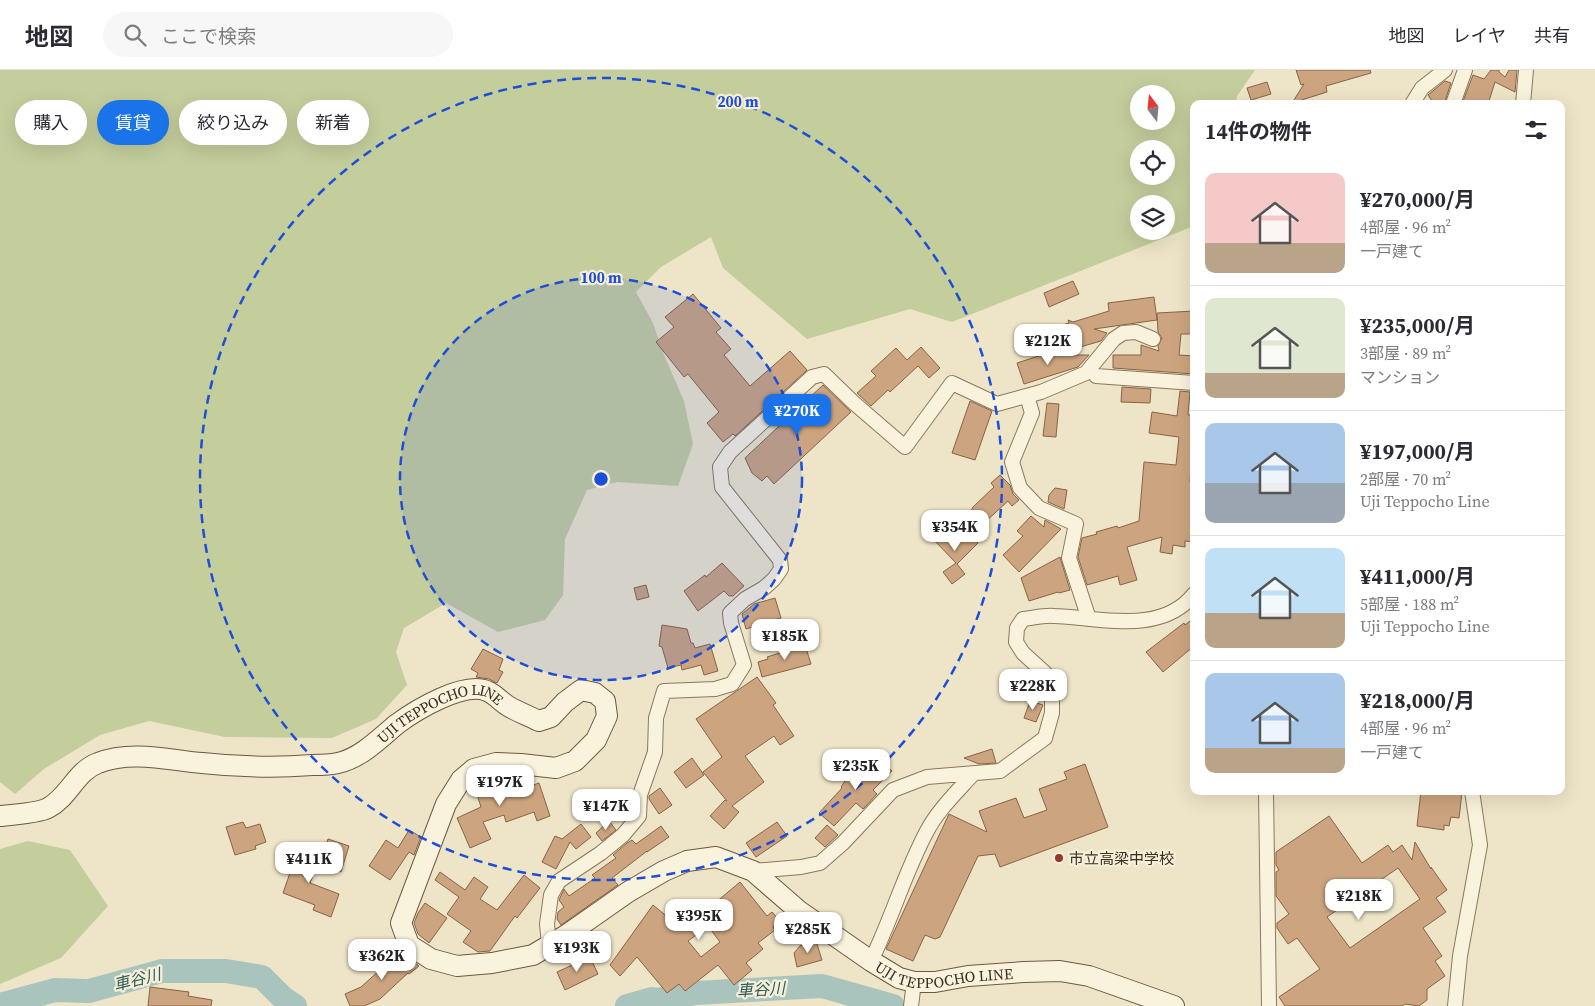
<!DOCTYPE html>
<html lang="ja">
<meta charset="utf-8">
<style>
body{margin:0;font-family:"Source Serif 4","Noto Sans JP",serif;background:#f7f7f7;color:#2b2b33;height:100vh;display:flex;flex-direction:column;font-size:19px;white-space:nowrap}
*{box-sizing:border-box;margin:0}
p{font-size:16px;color:#7c7c81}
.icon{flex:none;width:28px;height:28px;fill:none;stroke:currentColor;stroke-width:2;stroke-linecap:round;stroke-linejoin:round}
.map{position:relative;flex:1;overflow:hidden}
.side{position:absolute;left:1190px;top:30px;width:375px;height:695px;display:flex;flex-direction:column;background:#fff;border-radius:10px;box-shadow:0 5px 20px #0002}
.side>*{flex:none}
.top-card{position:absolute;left:15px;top:30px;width:475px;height:45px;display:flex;gap:10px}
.needle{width:32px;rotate:344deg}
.tools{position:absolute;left:1130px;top:15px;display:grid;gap:10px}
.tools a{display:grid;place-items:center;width:45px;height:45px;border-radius:50%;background:#fff;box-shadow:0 5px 20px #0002;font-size:25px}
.price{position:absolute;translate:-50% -42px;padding:0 11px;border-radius:10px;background:#fff;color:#222;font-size:16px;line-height:32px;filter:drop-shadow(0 1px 2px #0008)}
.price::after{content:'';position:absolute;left:50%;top:30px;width:15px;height:11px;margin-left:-8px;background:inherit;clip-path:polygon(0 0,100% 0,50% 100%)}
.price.current{background:#1a73e8;color:#fff}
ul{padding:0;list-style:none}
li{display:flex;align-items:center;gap:15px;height:125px;padding:0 15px}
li+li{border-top:1px solid #e1e1e2}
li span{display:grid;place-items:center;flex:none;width:140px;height:100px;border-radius:10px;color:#555}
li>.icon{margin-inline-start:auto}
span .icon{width:60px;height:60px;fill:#fffc;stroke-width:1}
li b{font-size:21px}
h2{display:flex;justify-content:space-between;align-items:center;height:60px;padding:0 15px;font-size:21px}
.chip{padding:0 18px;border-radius:22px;background:#fff;box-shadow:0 5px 20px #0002;font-size:18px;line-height:45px}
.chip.current{background:#1a73e8;color:#fff}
header{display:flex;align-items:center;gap:30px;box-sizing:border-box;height:70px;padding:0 25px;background:#fff;border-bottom:1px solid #e1e1e2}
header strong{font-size:24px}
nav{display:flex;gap:28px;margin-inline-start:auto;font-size:18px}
.search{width:350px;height:45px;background:#f7f7f7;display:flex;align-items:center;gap:12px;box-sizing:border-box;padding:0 18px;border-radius:28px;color:#7c7c81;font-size:19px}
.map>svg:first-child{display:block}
.green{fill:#c4cd9c;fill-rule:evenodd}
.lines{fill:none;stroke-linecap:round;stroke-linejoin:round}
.river{stroke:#a9c3bd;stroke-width:24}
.building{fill:#cca47f;stroke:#896343;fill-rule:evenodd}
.minor-casing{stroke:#8b785d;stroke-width:16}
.secondary-casing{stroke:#6d5940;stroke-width:22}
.minor{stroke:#f9f2dc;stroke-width:14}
.secondary{stroke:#f9f2dc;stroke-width:20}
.ring{fill:none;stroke:#1d4ed8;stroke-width:2.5;stroke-dasharray:9 6}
.poi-dot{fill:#99342e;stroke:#f6efd8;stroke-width:2}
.labels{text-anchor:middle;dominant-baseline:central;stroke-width:4.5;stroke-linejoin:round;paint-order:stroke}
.street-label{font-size:15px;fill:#3b2f21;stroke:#f6efd8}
.poi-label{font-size:15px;fill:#3b2f21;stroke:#f6efd8;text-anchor:start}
.water-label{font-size:16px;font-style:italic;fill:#305b5b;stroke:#f6efd8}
.centre{fill:#1d4ed8;stroke:#f6efd8;stroke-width:2.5}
.ring-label{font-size:15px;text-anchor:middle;font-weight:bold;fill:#1d4ed8;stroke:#f6efd8;stroke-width:4.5;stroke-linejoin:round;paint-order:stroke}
</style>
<header>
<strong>地図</strong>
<div class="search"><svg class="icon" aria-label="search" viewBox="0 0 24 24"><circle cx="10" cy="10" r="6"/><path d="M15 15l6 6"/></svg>ここで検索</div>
<nav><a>地図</a><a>レイヤ</a><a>共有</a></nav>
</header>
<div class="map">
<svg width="1595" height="936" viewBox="0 0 1595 936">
<rect width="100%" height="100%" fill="#eee5c8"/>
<path class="green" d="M0 0H1255L1237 26 1236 34H1194V156L952 252 910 239 807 269 723 198 711 167 661 197 636 222 653 253 664 285 684 331 693 374 678 416 617 412 587 420 565 469 563 525 545 550 498 562 446 533 404 558 396 582 407 615 376 649 332 668 225 667 149 651 100 665 44 699 15 724 0 712ZM1139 24H1166V51H1139ZM1139 79H1166V106H1139ZM1139 134H1166V161H1139Z
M28 771 70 780 108 836 61 888 0 914V779Z"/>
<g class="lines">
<path class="river" d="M0 935 55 920 89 921 162 901H226L262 907 283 928 295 936
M627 936 652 929 657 930 696 923 822 916 893 936"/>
</g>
<path class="building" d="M1296 0H1370L1371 3 1326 16 1327 22 1292 33 1304 14 1301 15Z
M1491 0H1499V2L1505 7 1509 0H1517L1515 22 1495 12 1488 34H1462L1473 5 1484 9Z
M1445 11 1451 13 1444 34H1434L1428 25Z
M1267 12 1271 24 1251 30 1247 18Z
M1073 211 1079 224 1049 237 1044 223Z
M693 224 721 258 716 262 731 279 724 285 750 316 790 281 807 300 735 366 733 364 723 372 707 353 719 342 688 304 684 307 656 272 674 257 665 247Z
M1154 227 1157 250 1094 259 1107 263 1101 271 1080 277H1076L1072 262 1052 265 1050 259 1069 253 1068 250 1073 252 1109 241 1108 233Z
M1194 241V264H1181L1179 285 1194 286V304L1113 298V285H1141V275L1159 281 1158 276 1162 268 1158 262 1157 243Z
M921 277 940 298 929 308 918 296 890 322 888 320 871 336 857 323 876 306 871 301 896 278 907 290Z
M1051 282 1052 285H1089L1078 297 1024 314 1017 293Z
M823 315 851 342 774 414 767 406 762 411 752 403 745 388Z
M1122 317 1151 319 1150 333 1121 332Z
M1180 321 1190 322 1188 345H1194L1190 412H1194V472L1185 471V477L1173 475 1172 484 1160 482 1162 467 1127 477 1137 510 1120 515 1118 506 1087 515 1078 487 1082 468 1097 464 1096 462 1117 456 1118 458 1139 451 1144 392 1176 395 1179 367 1149 363 1152 342 1177 346Z
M970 331 992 341 975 390 952 383Z
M1047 333 1059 334 1056 367 1043 366Z
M1000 405 1010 415 1013 424 1019 430 1012 436 1008 431 983 454 971 441 973 437 994 417 991 413Z
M1055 418 1067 420 1064 439 1048 432 1049 425Z
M1031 446 1044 457 1045 450 1061 459 1019 502 1003 485 1023 466 1017 461Z
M946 460 958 465 964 471 970 465 978 473 957 494 965 504 952 514 943 502 956 493 935 471Z
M1060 487 1070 520 1059 523 1058 522 1029 531 1021 508Z
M722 493 744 516 733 526H729L724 521 698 541 684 521 705 505 706 507Z
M646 515 649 527 637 530 634 518Z
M775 528 781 548 746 559 742 544 754 534Z
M1194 548V576L1163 602 1146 582 1184 553 1185 555Z
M662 555 687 559 691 573H693L695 578 710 574 718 601 704 605 701 595 682 600 681 595 668 598 662 577 659 576Z
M805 575 811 594 762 607 758 592 768 589 767 587Z
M483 579 503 589 499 600 503 602 497 613 489 609 476 607 478 603 471 599Z
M757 607 776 633 773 635 794 666 780 675 774 666 745 686 764 712 732 736 739 742 724 759 710 746 725 730 727 731 703 702 722 687 696 649Z
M1030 631 1043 635 1036 652 1024 648Z
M992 679 996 693 979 694 964 688Z
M877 687 892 701 873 720 877 724 863 739 856 733 834 756 819 743 842 718 841 717 852 701 858 706Z
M692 688 704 705 686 718 674 702Z
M1085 694 1108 757 1000 797 995 784 978 786 940 867 935 869 925 865 913 891 886 879 949 744 987 762 979 741 990 737 1016 728 1024 748 1047 740 1039 719 1067 709 1064 702Z
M497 705H501L508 724 539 713 550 746 537 751 534 742 506 752 504 745 483 752 491 769 470 778 457 748 481 737 474 715 480 710Z
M660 718 672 735 659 744 649 729V726Z
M1421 721 1462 723 1459 748 1451 747 1449 756 1444 755V760L1417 756Z
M1329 746 1362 793 1388 775 1393 782 1402 775 1412 790 1415 772 1431 799V797L1447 820 1436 828 1446 842 1423 858 1442 886 1435 891 1445 906 1427 919V930L1419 936 1405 934 1402 936H1285L1279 927 1320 899 1297 868 1288 874 1277 858V853L1289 844 1276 826V802L1279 800 1276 795V782ZM1398 798 1420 829 1350 878 1327 847Z
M609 751 616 760 602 771 596 763Z
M243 752 246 758 260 754 266 772 255 776 256 779 235 785 226 757Z
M777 752 787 766 756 787 746 773Z
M581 754 591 767 576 779 570 772 556 799 542 792 555 766 562 769Z
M827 755 838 765 825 777 815 768Z
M661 756 669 767 647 782V781L612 808 618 815 561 855 557 849 558 842 564 837 559 830 564 819 569 826 595 808 592 805 616 788 613 785 627 773 632 770 636 774Z
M409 760 421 767 414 785 409 782 390 810 369 796 386 770 398 778Z
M328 769 349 776 341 802 319 795Z
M299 777 321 785 310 813 339 824 331 847 313 840 315 835 283 823Z
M440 802 465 820 474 807 488 817 480 829 497 840 524 805 540 818 517 848 515 846 490 881 478 882 463 872 471 861 447 844 459 827 435 810Z
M740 812 767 846 772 842 780 851 773 857 775 860 758 873 763 879 746 893 752 900 734 915 718 895 685 921 679 914 667 923 637 887 620 906 610 895 653 835 675 853 691 840 693 842 703 833 706 837 713 831 715 833ZM708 856 720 872 701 887 688 871Z
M425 833 447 848 429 873 418 864 414 853 418 843Z
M816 871 822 890 797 897 794 883 800 876Z
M400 882 419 896 409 904 408 903 380 929 364 936H350L345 924 361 917Z
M590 887 598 904 565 920 557 902Z
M150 917 189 922 188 926 212 930 211 936H148Z"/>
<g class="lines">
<defs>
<path id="minor" d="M1412 34 1422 18 1445 0
M1453 34 1465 0
M1523 34 1526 0
M1096 306 1194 313
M1027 326 1032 343 1012 392 1020 418 1039 438 1076 454 1069 488 1089 549
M1266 721 1269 936
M753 801 801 797 820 793 843 773 893 720 927 707 1000 701 1045 668 1052 643V618L1046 604 1023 583 1016 572 1017 558 1023 549C1033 548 1044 545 1054 546 1099 547 1161 566 1194 524
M549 875 547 854 551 825 559 811 601 783 623 765 639 746 640 725 655 682 656 648 664 621 715 619 732 614 744 595 731 553 730 543 745 529 764 518 774 509 781 499 780 490 722 417 720 397 730 382 812 307 824 304 854 333 905 377 952 313 997 334 1041 322 1086 303 1114 269 1123 263 1136 262 1153 269
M871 891C892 848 905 802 927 761 938 740 957 722 973 704
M911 936 914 912
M1455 936 1460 886 1480 775 1472 721"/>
<g id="secondary">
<path id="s1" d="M0 746C11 745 39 743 48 738 69 727 76 701 98 693 131 680 169 690 202 693 239 697 275 698 312 695 320 695 330 695 338 693 361 688 380 668 397 654 416 640 464 611 487 621 495 624 501 632 508 636 518 642 529 646 539 651L551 647 565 632 581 620 595 623 605 631 607 646 596 670 575 691 556 698 521 694 496 693 474 699 461 710 446 734 401 853 409 875 431 889 457 896 492 893 533 885 568 864 628 822 664 801 687 791 716 787 753 801 799 841 871 891 899 908 914 912H935L968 906 1024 902 1060 901 1089 906 1174 936"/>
</g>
</defs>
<use href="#minor" class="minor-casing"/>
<use href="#secondary" class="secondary-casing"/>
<use href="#minor" class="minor"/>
<use href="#secondary" class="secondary"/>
</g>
<circle cx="601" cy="409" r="201" fill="#1d4ed8" fill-opacity=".12"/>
<g class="ring">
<circle cx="601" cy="409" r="201"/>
<circle cx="601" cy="409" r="401"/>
</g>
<circle class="poi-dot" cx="1059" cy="788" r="5"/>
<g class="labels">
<g class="street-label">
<text stroke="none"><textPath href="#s1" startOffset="476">UJI TEPPOCHO LINE</textPath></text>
<text stroke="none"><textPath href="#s1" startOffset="1645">UJI TEPPOCHO LINE</textPath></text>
</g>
<g class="poi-label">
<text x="1069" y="788">市立高梁中学校</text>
</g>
<g class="water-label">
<text transform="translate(137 909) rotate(-14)">車谷川</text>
<text transform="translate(761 919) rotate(-3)">車谷川</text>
</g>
</g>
<circle cx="601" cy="409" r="8" class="centre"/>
<g class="ring-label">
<text x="738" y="37">200 m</text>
<text x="601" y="213">100 m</text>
</g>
</svg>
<div class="tools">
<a><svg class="needle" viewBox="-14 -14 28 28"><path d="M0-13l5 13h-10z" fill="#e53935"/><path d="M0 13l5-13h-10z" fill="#7c7c81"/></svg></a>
<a><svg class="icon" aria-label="locate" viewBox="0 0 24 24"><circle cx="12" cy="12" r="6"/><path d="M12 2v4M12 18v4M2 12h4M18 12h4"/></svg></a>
<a><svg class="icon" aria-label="layers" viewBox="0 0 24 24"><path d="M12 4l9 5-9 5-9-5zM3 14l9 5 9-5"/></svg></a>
</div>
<b class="price" style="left:1048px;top:296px">¥212K</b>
<b class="price current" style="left:797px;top:366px">¥270K</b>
<b class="price" style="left:955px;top:482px">¥354K</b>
<b class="price" style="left:785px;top:591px">¥185K</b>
<b class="price" style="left:1033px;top:641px">¥228K</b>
<b class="price" style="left:856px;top:721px">¥235K</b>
<b class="price" style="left:500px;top:737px">¥197K</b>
<b class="price" style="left:606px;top:761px">¥147K</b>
<b class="price" style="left:309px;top:814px">¥411K</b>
<b class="price" style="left:1359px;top:851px">¥218K</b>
<b class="price" style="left:699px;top:871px">¥395K</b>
<b class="price" style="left:808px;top:884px">¥285K</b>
<b class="price" style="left:577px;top:903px">¥193K</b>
<b class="price" style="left:382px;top:911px">¥362K</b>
<div class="top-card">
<a class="chip">購入</a>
<a class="chip current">賃貸</a>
<a class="chip">絞り込み</a>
<a class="chip">新着</a>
</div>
<section class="side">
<h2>14件の物件<svg class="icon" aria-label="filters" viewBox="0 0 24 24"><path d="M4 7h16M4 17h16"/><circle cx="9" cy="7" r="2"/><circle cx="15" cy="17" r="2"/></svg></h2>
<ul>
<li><span style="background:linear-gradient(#f6c9c9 70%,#b9a48a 0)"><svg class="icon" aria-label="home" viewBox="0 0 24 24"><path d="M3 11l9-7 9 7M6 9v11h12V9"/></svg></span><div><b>¥270,000/月</b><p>4部屋 · 96 m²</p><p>一戸建て</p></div></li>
<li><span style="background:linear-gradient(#dfe7d0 75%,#b9a48a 0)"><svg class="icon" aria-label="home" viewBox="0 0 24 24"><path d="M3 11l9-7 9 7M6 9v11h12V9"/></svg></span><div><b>¥235,000/月</b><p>3部屋 · 89 m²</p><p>マンション</p></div></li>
<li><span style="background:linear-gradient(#a9c7e8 60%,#9aa5b1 0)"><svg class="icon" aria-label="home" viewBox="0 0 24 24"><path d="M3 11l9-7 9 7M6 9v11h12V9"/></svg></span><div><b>¥197,000/月</b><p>2部屋 · 70 m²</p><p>Uji Teppocho Line</p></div></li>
<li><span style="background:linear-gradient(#bfe0f5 65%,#b9a48a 0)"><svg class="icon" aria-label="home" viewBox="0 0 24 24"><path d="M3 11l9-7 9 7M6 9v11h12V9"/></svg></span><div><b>¥411,000/月</b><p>5部屋 · 188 m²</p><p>Uji Teppocho Line</p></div></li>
<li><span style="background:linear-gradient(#a9c7e8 75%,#b9a48a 0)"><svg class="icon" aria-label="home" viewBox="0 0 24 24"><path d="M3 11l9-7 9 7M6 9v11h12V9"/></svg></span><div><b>¥218,000/月</b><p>4部屋 · 96 m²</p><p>一戸建て</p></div></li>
</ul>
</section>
</div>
